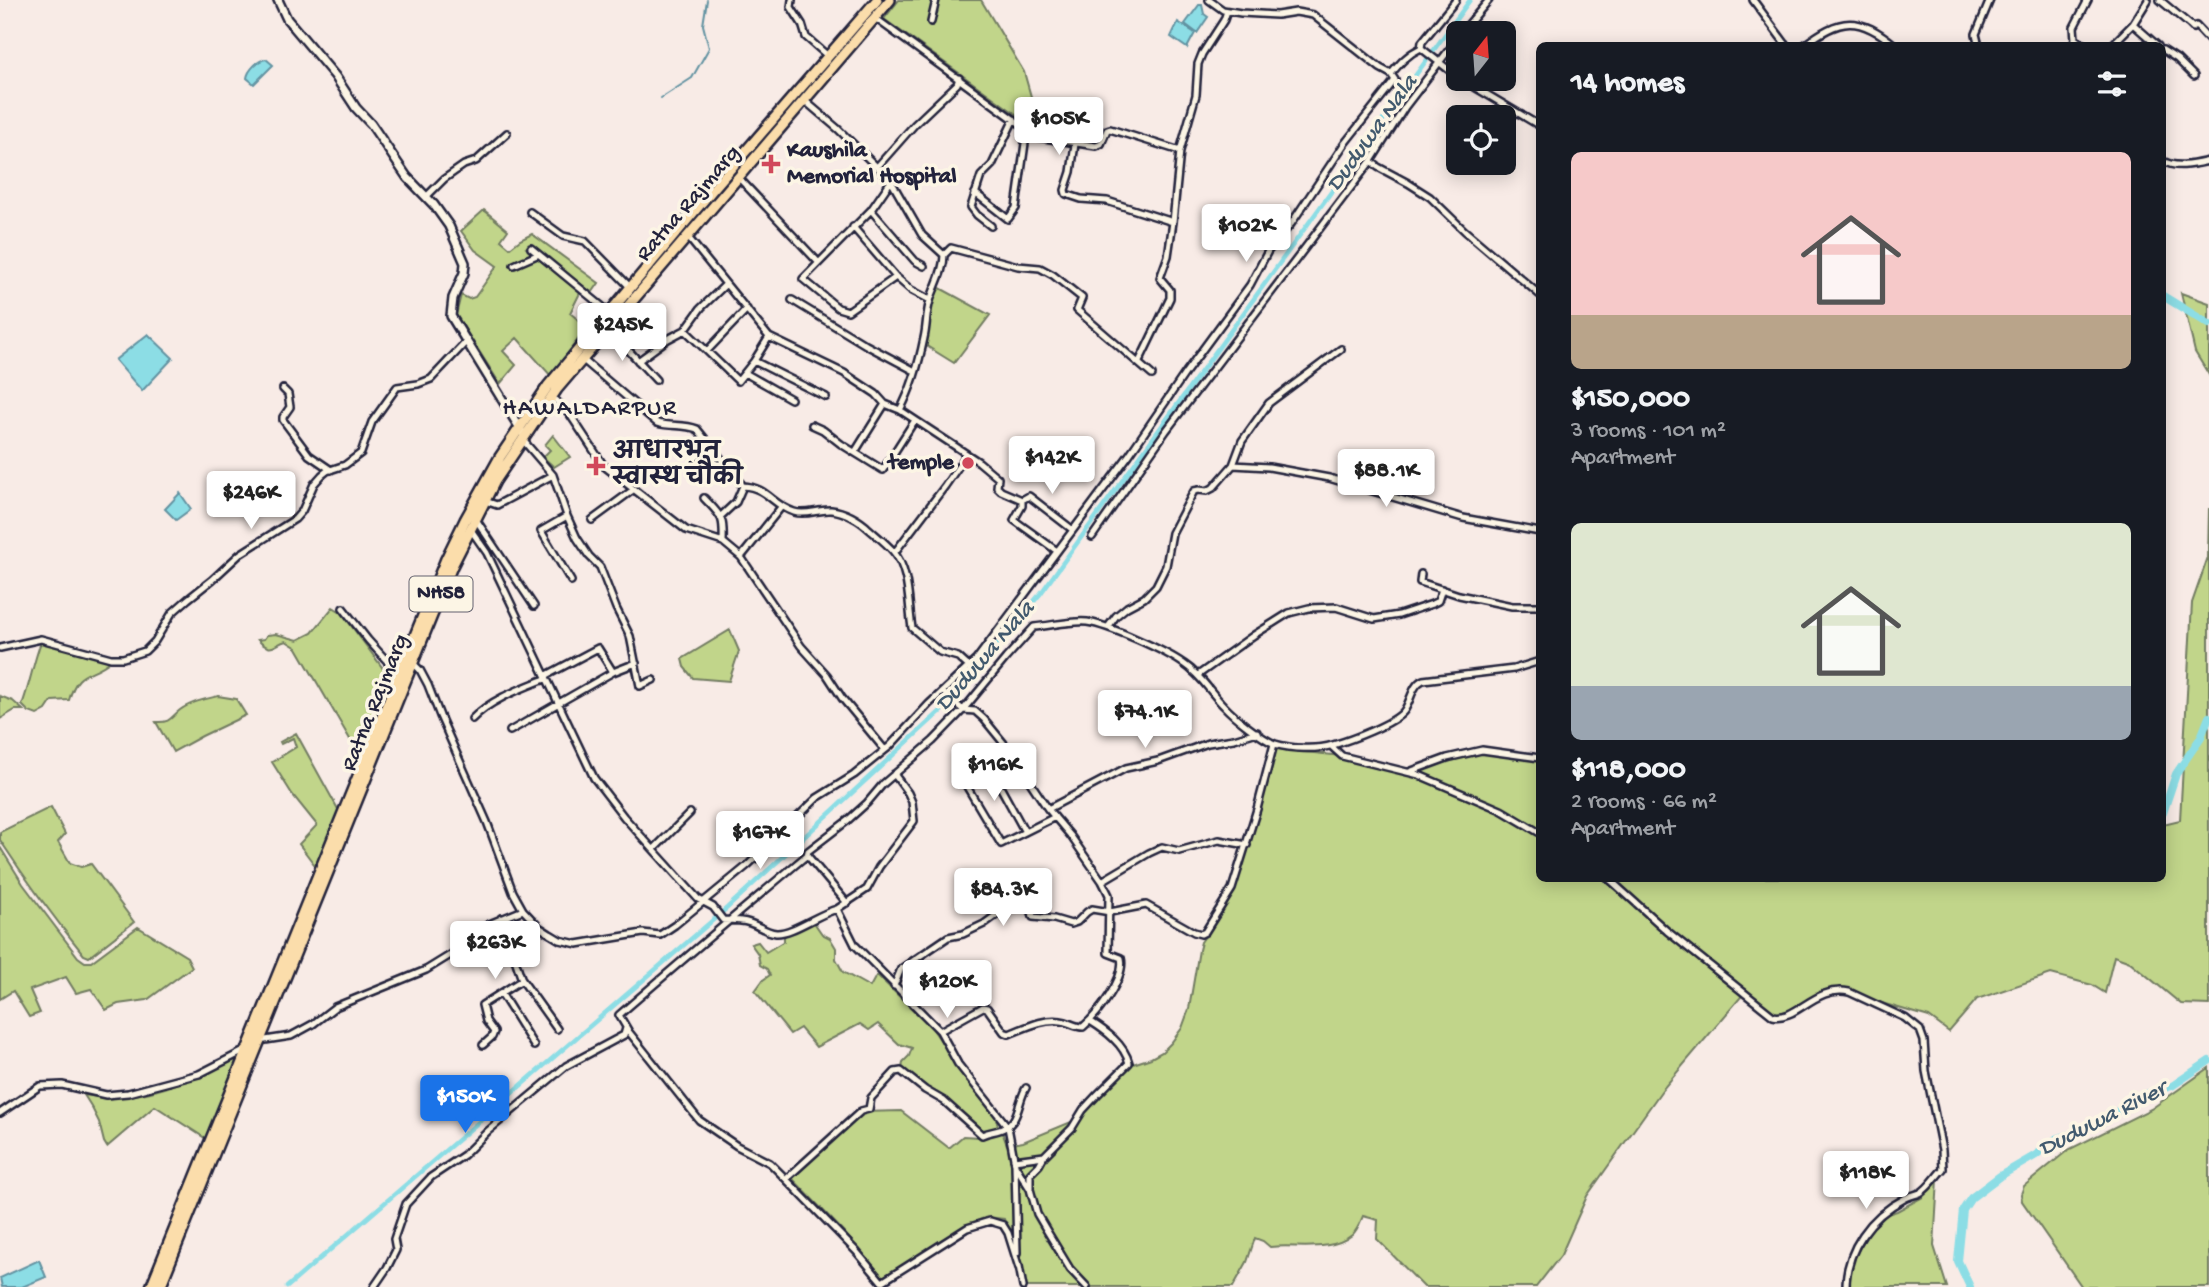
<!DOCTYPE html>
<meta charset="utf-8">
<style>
body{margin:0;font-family:"Gochi Hand","Playpen Sans Deva",sans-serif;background:#20242c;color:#f1f3f6;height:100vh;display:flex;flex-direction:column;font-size:26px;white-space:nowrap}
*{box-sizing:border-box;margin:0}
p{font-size:23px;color:#9ea1a6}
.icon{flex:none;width:38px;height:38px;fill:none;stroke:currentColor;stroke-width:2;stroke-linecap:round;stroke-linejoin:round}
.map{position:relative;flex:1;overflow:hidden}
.drawer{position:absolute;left:1536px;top:42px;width:630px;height:840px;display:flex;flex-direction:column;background:#171b24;border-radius:10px;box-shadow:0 4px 18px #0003}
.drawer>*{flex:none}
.needle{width:46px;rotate:17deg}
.fabs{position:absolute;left:1446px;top:21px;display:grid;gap:14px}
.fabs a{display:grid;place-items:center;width:70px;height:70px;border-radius:10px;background:#171b24;box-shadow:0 4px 18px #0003;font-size:35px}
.price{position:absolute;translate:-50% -60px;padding:0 16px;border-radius:7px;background:#fff;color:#222;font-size:23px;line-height:46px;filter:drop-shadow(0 2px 4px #0008)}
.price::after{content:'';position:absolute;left:50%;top:42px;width:21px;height:16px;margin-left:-10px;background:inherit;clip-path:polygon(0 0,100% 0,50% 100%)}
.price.active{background:#1a73e8;color:#fff}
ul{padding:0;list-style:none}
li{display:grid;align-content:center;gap:14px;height:371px;padding:0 35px}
li span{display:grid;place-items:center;height:217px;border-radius:10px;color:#555}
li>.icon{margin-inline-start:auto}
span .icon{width:126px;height:126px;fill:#fffc;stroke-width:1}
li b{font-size:30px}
h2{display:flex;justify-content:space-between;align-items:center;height:84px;padding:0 35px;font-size:30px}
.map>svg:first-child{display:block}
.green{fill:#c1d58a;stroke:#727c62;stroke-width:2}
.water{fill:#8cdde5;stroke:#6292a1;stroke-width:2}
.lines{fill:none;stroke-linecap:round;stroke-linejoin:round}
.stream{stroke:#6292a1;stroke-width:2}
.canal{stroke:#8cdde5;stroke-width:4.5}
.river{stroke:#8cdde5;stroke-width:8}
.street-casing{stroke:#22223b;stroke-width:10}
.secondary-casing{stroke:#22223b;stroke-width:12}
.highway-casing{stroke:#22223b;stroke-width:14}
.street{stroke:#fcf5e5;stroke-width:5}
.secondary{stroke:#fcf5e5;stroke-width:7}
.highway{stroke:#fbddab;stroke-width:9}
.poi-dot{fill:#d1495b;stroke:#fcf5e5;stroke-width:2.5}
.labels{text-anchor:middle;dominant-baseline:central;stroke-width:7;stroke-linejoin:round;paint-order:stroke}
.shield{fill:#fcf5e5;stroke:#63616e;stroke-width:2}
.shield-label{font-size:21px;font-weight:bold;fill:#22223b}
.poi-label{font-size:23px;font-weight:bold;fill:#22223b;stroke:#fcf5e5;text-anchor:start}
.street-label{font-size:23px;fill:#22223b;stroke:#fcf5e5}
.water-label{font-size:24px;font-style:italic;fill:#425a6e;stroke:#fcf5e5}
.neighbourhood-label{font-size:24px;letter-spacing:2px;fill:#22223b;stroke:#fcf5e5}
</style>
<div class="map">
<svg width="2209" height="1287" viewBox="0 0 2209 1287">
<rect width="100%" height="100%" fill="#f8ebe6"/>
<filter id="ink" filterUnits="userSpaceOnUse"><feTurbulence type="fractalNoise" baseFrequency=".0143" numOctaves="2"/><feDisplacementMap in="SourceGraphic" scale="14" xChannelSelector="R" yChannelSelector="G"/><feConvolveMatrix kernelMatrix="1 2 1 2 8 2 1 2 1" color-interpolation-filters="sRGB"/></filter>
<g filter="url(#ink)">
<path class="green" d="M899 0H981L1024 72 1041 132 884 19Z
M484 210 508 230 501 240 510 248 520 240 532 234 599 283 592 293 531 245 526 248 580 293 570 313 587 327 551 376 517 338 503 351 516 365 500 384 456 315 461 295 469 299 475 297 497 266 475 250 461 231Z
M940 288 990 315 954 363 925 345 932 297Z
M2181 293 2209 303V375L2195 352Z
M553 435 570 457 554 467 543 457 550 450 545 445Z
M2209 508V1005L2181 1004 2130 962 2114 956 2105 993 2092 985 2051 974 1977 999 1949 1032 1929 1017 1868 999 1852 991 1835 988 1821 991 1799 1005 1784 1013 1775 1014 1745 992 1662 1090 1587 1196 1561 1255 1536 1287H1424L1377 1239 1378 1220 1363 1216C1360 1223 1357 1231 1352 1235 1330 1253 1296 1244 1270 1247L1263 1241 1255 1238 1247 1262 1233 1287H1026L1021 1271 1017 1232 1007 1230 1004 1219 987 1217 971 1223 882 1278 843 1231 791 1177 863 1112 901 1111 949 1148 963 1136 980 1137 1002 1132 1007 1145 1023 1142 1081 1118 1100 1095 1133 1064 1151 1058 1162 1052 1171 1043 1182 1028 1189 1009 1199 950 1201 942C1243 884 1257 822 1272 754L1276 749 1333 755 1414 772 1484 751 1540 760V878H2163V824L2180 820 2192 603 2208 557Z
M333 607 341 612 393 682 362 760 297 648 286 641C275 643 272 655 258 640L264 639 267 635 276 634 298 640 312 633Z
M730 630 739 651 729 681 693 678 684 667 682 659Z
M41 642C65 646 88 655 112 660 90 678 78 668 69 700L52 701 46 710 37 715 29 712 22 705C30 684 33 663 41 642Z
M0 696 13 701 23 710H15L0 719Z
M218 696 236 699 246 715 202 736 173 752 156 722C171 723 171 717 180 710 191 702 205 699 218 696Z
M296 733 339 811V815L317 865 314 864 299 844 317 825 292 794 272 762 296 747 293 738 281 744 280 742Z
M51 807 65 834 58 842 70 863 81 867 91 864 134 922 89 957 84 955C54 918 26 880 0 840V832Z
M0 847 23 884 78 957 85 962H91L138 927 187 957 192 967 147 1000 118 1004 106 1010 91 989 76 993 66 977 30 990 40 1013 29 1017 13 991 0 999Z
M813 921 822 934 830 938 836 948V959L843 972 870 987 876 976H878L932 1028 965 1077 995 1115 999 1129H991L982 1133 902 1069 903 1062 909 1056 912 1048 899 1044 878 1024 869 1030 860 1024 816 1047 800 1028 790 1034 755 991 763 980 770 975 767 969 760 965 758 954 751 944 758 942 766 952 784 941V936Z
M240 1054 215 1121 205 1138 155 1106 107 1147 104 1142 99 1122 91 1106 84 1095C139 1105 192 1080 240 1054Z
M2209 1068V1287H2082L2022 1201 2021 1194 2024 1186 2068 1150 2151 1109Z
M1938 1179 1934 1246 1947 1287H1848L1849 1266 1871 1229 1887 1214 1897 1211 1923 1197Z"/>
<path class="water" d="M1199 5H1202L1204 14 1208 17 1197 33 1185 24Z
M1178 22 1195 33 1187 48 1171 37Z
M266 59 273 65 254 84 247 78C248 70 258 60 266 59Z
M148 334 173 358 142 391 115 360Z
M180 493 191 509 176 520 165 509Z
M39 1260 46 1277 22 1287H2L0 1278Z"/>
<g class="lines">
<path class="stream" d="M661 98 692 78 709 48 703 25 707 0"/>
<path class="canal" d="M287 1287 727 908 942 710 1041 593 1470 0"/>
<path class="river" d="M2163 296 2209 324
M2163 813 2176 774 2201 737 2209 717
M1970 1287 1958 1261 1963 1210 1971 1198 2000 1176 2036 1155 2056 1139 2097 1126 2139 1096 2172 1086 2209 1061"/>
<defs>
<path id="street" d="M792 0 791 7 802 24 806 37 829 57
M1209 0 1223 10 1241 13 1277 15 1296 12 1313 15 1380 68 1391 74
M1753 0 1787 46
M2160 0 2190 25 2193 28 2196 26 2209 40
M875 18 1038 137 1096 146 1101 144 1107 130 1110 129 1180 151
M931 22 936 0
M2133 24 2158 46
M1461 33 1489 0
M2075 39 2086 46
M1803 46C1840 17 1859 15 1896 46
M1979 46 1976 34 1990 0
M2072 46 2075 39 2074 27 2088 0
M2111 46 2133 24 2148 0
M1421 48 1458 77
M2163 50 2177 59 2194 76
M1461 79 1540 126
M804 100 838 129 891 181
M1075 144 1071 172 1065 190 1066 194 1081 199 1107 201 1173 222 1180 151 1196 95 1198 64 1202 54 1224 20 1227 11
M1371 161 1378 167 1408 183 1430 197 1465 231 1540 295
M2163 161C2176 169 2195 164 2209 161
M877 167 915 124 957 84 959 78
M738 177 818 262
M975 193 1008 219 1016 208 1027 129
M426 197 444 179 464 165 476 161 507 133
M871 210 915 261 924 266
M530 212 563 236 585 241 630 287
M991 226 977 215 971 207 981 176 992 165 1014 119
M853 227 896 277 911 290 930 300
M687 236 769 337 844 373 876 394 885 404 900 410 979 462 998 478 997 487 1001 491 1022 500V506L1014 520 1057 551
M531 248 609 312
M944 255 951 248 1018 266 1040 268 1053 275 1082 298 1077 310 1152 375
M514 265 537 255
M896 277 848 311 838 308 803 279 871 210 891 181 922 235 944 255C944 271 935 285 930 301 926 313 927 326 924 338 919 363 912 388 900 410
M792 300 866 345 915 371
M608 328 656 380
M685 330 738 381 754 361 769 337
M707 351 747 309
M582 359 657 423C671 427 684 424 697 429L743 486C767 487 772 505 794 512 807 516 818 509 831 510 844 511 860 520 869 529 877 536 886 543 893 551 910 570 908 604 912 628L940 652 958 657 969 667
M638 361 668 339 685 330 701 308 726 284
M754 361 826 397
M1139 362 1170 298V290L1160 278 1168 256 1173 222
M745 373 791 399
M283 389 288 394 290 407 283 417V420L309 455 331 470
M551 396 569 413 604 466 686 530 723 542 741 557 801 646 827 675 842 698 885 750
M812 425 823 430 841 444 883 470 915 420
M522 439 553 475 567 516 577 538 589 556 600 567 616 608 630 636 640 686 653 680
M855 452 885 404
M1233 465 1269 467 1329 478 1463 518 1540 532
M704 498C722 517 724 516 723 542
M1022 500 1029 496 1073 530
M485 501 497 505 553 475
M567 516 541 531 571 581
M721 516 736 502 743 486
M475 518 534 606
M592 520 633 490
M471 530 487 553 594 778 624 817 698 899 713 907 723 920C732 920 742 920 750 923 759 926 766 932 776 933 792 934 818 914 837 909L855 945 940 1031 958 1064 1008 1127 1015 1164 1017 1253
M1092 537 1166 431 1371 161 1405 107 1458 38
M895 552 945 486 967 454
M741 557 782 506
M1421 574 1420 582 1459 595 1493 602 1512 606H1540
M343 608 368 640 387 661 397 681
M1108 627 1116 616 1127 607 1144 598 1156 586 1166 566 1172 533 1194 491 1199 490 1207 491 1213 488 1233 465 1242 441 1269 403 1341 349
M0 648 41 639 111 658H123L145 651 155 641 172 613 188 599 212 580 240 554 295 519 302 511 314 484 322 475 327 471 345 465 361 453 372 422 397 387 418 384 431 379 467 341
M413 663 420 670 428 685 440 716 487 822 513 892 523 910 539 927 550 934 560 940 577 944 643 933 660 935 675 925 748 865 817 798 854 775 890 746 929 704 976 660 1129 455 1186 372 1250 285 1268 251 1291 224 1345 143 1395 80 1391 74C1400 63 1408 54 1421 48L1422 42 1456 0
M613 672 636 663
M1198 675 1254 635 1289 613 1309 608 1336 607 1374 619 1399 615 1432 604 1438 601 1442 589
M472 719C490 700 520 689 545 679L547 675 598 648 613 672 510 731
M1006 746 963 780 1001 844 1055 817
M1331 746 1342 756 1419 775 1501 810 1540 833
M986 761 1025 832
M1409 772 1447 758 1482 750 1540 758
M1048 809 1126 768 1158 761 1208 743 1234 739 1257 732
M654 849 690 813
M807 855 847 903
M1608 878 1667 931 1773 1016C1797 1021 1815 985 1849 992L1905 1018 1920 1030 1924 1041 1926 1071 1942 1150 1943 1169C1936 1176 1929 1188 1920 1193 1915 1195 1909 1196 1904 1199 1871 1216 1846 1249 1846 1287
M1102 881 1149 853 1162 847 1179 851 1219 840 1247 845
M837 909 867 889 879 867 914 821 912 802 908 793 894 774
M522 980 557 1029
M894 986 901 969 948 937 963 934 984 924 1013 903 1022 901 1030 902 1033 917 1054 919 1071 924 1077 922 1087 912 1092 909 1110 912 1146 905 1194 932 1201 934 1205 932 1232 889 1257 809 1274 744
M501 993 534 1046
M940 1031 983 1007 987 1008 1004 1032 1009 1034C1025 1028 1043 1018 1061 1021 1069 1022 1075 1027 1083 1027 1098 1014 1126 978 1121 958L1108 953 1109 895 1102 881 1070 835 1048 809 1006 746 984 719 975 711 963 710 943 692
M259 1041 291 1036 313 1024 335 1007 426 970 452 954 489 924 523 910
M483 1045 492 1037 494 1032 486 1021 482 1005 522 980 501 918
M0 1113 40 1086 62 1085 106 1095 128 1093 199 1074 248 1049
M1014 1160 1044 1156 1072 1128 1083 1110 1097 1095 1129 1063C1124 1044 1106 1031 1090 1021
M1015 1165 1030 1189 1037 1214 1047 1231 1070 1269 1087 1287
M786 1179 861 1111 869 1109 871 1098 895 1072 901 1071 925 1090 944 1101 982 1135C990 1131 997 1132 1004 1128 1019 1122 1018 1101 1026 1088
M1030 1189V1174L1039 1165 1044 1156
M1019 1266 1023 1287
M1019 1268 1008 1233 1003 1225 990 1221 967 1228 882 1282 856 1251 781 1174 770 1163 737 1146 699 1120 629 1032 619 1015C681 961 744 908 807 855L808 851 847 821 867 803 883 784 933 741 963 710 1006 658 1034 627C1049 626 1074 620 1087 622 1109 625 1166 651 1184 664 1201 675 1210 692 1224 706 1234 717 1262 739 1275 744 1291 749 1317 750 1333 745 1350 740 1394 724 1404 711 1411 701 1412 685 1423 680L1514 669 1540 661
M374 1287 387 1268 396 1250 394 1239 406 1204 431 1177 464 1155 488 1131 566 1066 624 1035 626 1028"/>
<path id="secondary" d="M278 0 287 19 335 76 356 108 371 124 407 177 434 205 449 226 465 263 464 273 453 298 451 316 524 435"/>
<path id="highway" d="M151 1287 446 559 465 520 500 457 548 386 713 189 877 0
M160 1287 452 566 495 481 557 389 890 0"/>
</defs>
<use href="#street" class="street-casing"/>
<use href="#secondary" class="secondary-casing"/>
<use href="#highway" class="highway-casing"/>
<use href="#street" class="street"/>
<use href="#secondary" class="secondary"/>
<use href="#highway" class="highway"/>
</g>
</g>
<g class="poi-dot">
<path d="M767.5 153.5h7v7h7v7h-7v7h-7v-7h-7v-7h7z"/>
<circle cx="968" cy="463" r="7"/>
<path d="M592.5 455.5h7v7h7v7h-7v7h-7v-7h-7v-7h7z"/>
</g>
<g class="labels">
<rect class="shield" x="409.5" y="576.5" width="63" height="35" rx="5"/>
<g class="shield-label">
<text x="441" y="594">NH58</text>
</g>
<g class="poi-label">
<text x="787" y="151">Kaushila<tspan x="787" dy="26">Memorial Hospital</tspan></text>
<text x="612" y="453">आधारभुत<tspan x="612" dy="26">स्वास्थ चौकी</tspan></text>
<text x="954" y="463" text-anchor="end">temple</text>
</g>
<g class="street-label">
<text transform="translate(689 204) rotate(-49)">Ratna Rajmarg</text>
<text transform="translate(376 703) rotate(-68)">Ratna Rajmarg</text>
</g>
<g class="water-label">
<text transform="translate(1373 134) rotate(-54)">Duduwa Nala</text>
<text transform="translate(986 657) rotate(-49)">Duduwa Nala</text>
<text transform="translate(2103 1120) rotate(-27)">Duduwa River</text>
</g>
<g class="neighbourhood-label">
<text x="590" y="409">HAWALDARPUR</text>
</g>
</g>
</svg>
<div class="fabs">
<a><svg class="needle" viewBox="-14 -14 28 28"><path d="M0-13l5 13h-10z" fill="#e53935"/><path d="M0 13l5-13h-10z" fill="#9ea1a6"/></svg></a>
<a><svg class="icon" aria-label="locate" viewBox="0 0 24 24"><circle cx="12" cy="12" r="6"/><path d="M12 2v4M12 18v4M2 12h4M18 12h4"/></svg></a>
</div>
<b class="price" style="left:1059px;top:157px">$105K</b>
<b class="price" style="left:1246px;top:264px">$102K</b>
<b class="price" style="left:622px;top:363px">$245K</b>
<b class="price" style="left:1052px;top:496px">$142K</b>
<b class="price" style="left:1386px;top:509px">$88.1K</b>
<b class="price" style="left:251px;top:531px">$246K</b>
<b class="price" style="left:1145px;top:750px">$74.1K</b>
<b class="price" style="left:994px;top:803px">$116K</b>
<b class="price" style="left:760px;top:871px">$167K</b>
<b class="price" style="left:1003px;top:928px">$84.3K</b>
<b class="price" style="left:495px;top:981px">$263K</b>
<b class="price" style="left:947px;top:1020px">$120K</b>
<b class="price active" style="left:465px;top:1135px">$150K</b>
<b class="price" style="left:1866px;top:1211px">$118K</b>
<section class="drawer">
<h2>14 homes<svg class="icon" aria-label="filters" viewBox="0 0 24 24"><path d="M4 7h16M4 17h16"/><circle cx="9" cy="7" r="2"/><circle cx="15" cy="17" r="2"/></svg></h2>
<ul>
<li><span style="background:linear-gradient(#f6c9c9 75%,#b9a48a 0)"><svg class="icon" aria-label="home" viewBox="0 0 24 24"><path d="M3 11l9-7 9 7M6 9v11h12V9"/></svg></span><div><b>$150,000</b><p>3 rooms · 101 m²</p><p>Apartment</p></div></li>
<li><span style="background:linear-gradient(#dfe7d0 75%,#9aa5b1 0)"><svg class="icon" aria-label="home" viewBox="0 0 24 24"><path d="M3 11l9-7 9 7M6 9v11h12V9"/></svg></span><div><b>$118,000</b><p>2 rooms · 66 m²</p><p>Apartment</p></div></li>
</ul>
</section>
</div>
